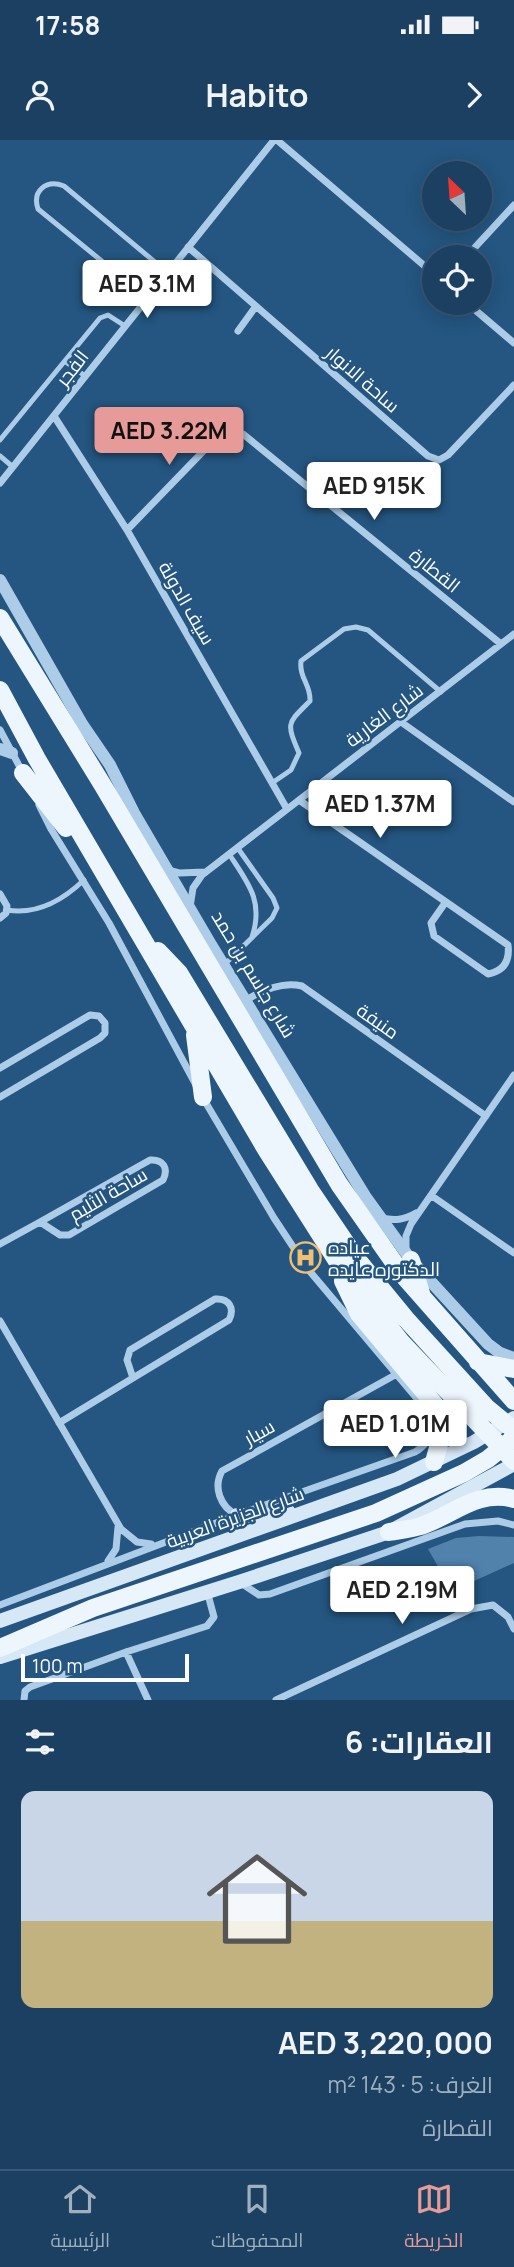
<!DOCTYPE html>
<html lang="ar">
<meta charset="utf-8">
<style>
body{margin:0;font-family:Manrope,Cairo,sans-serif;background:#244767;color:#f1f3f6;direction:rtl;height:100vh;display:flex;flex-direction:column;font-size:26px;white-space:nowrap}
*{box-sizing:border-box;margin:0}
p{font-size:23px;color:#a0afbd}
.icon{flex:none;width:38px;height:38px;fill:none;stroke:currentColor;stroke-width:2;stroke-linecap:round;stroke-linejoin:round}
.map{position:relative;height:1560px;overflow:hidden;direction:ltr}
.details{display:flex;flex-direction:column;background:#1b4061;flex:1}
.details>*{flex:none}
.needle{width:46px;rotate:335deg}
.buttons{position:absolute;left:422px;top:21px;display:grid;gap:14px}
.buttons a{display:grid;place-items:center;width:70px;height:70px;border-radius:50%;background:#1b4061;box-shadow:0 4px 18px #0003,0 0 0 2px #395976;font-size:35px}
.scale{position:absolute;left:21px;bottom:18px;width:168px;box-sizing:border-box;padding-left:7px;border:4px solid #fff;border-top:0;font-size:19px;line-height:24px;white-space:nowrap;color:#fff;-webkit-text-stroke:5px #245681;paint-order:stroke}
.price{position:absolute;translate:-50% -60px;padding:0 16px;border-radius:7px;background:#fff;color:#222;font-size:23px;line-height:46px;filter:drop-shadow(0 2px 4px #0008)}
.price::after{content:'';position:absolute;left:50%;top:42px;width:21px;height:16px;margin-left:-10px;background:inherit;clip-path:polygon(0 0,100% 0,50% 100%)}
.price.on{background:#e69b98;color:#111}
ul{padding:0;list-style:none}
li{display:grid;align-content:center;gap:14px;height:371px;padding:0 21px}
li+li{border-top:2px solid #395976}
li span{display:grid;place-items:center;height:217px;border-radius:14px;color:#555}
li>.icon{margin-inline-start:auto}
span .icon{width:126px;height:126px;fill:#fffc;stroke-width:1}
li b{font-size:30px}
h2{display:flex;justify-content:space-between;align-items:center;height:84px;padding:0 21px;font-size:30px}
.status{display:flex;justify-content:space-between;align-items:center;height:49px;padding:0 35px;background:#1b4061;direction:ltr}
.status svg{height:19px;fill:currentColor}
header{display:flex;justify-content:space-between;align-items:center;height:91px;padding:0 21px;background:#1b4061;font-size:32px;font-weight:700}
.dock{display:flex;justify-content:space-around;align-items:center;height:98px;border-top:2px solid #395976;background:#1b4061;font-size:19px;color:#a0afbd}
.dock a{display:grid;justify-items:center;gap:4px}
.dock .on{color:#e69b98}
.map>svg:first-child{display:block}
.building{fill:#5082ac}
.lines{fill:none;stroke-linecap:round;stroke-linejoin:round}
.service{stroke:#accce7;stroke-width:5}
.minor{stroke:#accce7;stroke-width:7}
.tertiary{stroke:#accce7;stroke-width:12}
.secondary{stroke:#d6e7f6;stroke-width:14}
.primary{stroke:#edf5fd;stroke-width:18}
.labels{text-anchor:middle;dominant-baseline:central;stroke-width:5;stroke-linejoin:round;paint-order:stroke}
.street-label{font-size:19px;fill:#fff;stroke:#245681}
.poi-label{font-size:19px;fill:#fff;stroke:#245681;text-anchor:start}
</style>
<div class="status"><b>17:58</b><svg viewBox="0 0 49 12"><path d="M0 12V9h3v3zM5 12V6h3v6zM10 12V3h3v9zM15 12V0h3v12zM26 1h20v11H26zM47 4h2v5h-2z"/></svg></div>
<header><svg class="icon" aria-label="forward" viewBox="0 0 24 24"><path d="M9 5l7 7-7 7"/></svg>Habito<svg class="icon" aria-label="person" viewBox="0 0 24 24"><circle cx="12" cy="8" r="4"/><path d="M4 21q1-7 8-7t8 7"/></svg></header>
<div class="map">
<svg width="514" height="1560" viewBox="0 0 514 1560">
<rect width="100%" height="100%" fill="#245681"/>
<path class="building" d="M479 1396 514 1397V1423L452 1451 428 1409 456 1398Z"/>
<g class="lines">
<path class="service" d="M147 158 38 69C32 51 46 39 64 46L168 133
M66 222 85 236
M0 300 100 178 108 175 125 186
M0 316 13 327
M272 643 291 630 299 613C286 582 287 584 310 561 311 545 299 538 301 521L344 489 356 487 368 490 441 552
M229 714C248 743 264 761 252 797
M7 770C37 775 62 761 84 740
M224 825 272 778 277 768 273 758 237 707"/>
<path class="minor" d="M277 0 434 134
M188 107 428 316 439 320 448 315 514 245
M466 117 514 65
M467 163 514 203
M238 191 256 166
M54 276 127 390 287 669
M0 343 274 0
M127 390 217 297 231 290 243 294 501 504
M401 582 514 662
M0 590 23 633
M299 660 508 805C510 821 504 831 488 834L434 796 431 783 445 763
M39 665 51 689 109 783 196 945
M168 730 179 733 205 732
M0 754 7 766 6 773 0 778
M190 767 193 748 202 735 514 494
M245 861C262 850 282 841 302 846L486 976
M0 928 90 875 99 876 105 883V893L100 898 0 957
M203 958 274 1078 307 1128 424 1267C434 1285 435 1300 415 1312L248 1371
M150 1020C163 1019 169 1028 163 1040L69 1095H60L40 1082Z
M432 1056 514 1113
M381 1078C395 1081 404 1080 416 1073
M0 1104 40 1082
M406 1111V1096L411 1084 514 935
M215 1159C229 1158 235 1168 229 1180L133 1238 127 1220 130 1210Z
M0 1181 121 1389 137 1402 151 1404
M59 1283 133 1238
M237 1375C220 1367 213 1347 222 1331L395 1235
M108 1421 116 1409 118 1387
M241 1443 259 1455 270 1454 465 1384 498 1381 514 1385
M0 1465 237 1375
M126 1512 148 1560
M24 1560 25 1551 30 1547 126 1512 207 1486 214 1477 207 1451
M276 1560 471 1469 493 1465 508 1477 514 1489"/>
<path class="tertiary" d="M0 440 82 584 110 625 134 673 210 803 365 1056 411 1120 488 1204 500 1213 514 1218
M0 609 12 613"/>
<path class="secondary" d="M237 1375 260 1376 288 1371
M0 1481 397 1339 474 1302 514 1278
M0 1517 239 1442 389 1392 514 1324"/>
<path class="primary" d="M0 478 102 644 339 1044 402 1134 514 1261
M0 550 37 619 267 1011 337 1121 402 1203 514 1321
M23 633 66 688
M158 811 179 833 310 1050 356 1118 406 1179 487 1268 514 1290
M195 895 203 957
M411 1120 421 1153
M343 1141 359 1174 441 1272V1297L434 1322
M478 1222 514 1229
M389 1392C400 1390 411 1389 421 1386 453 1375 478 1349 514 1359
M0 1508 93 1468 376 1373 464 1333 488 1319 510 1301"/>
</g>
<defs>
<symbol id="hospital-ring" viewBox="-11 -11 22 22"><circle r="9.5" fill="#245681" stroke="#f1bf70" stroke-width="1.5"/><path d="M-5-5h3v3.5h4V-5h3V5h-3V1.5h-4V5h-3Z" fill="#f1bf70"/></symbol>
</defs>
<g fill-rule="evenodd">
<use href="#hospital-ring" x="288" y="1100" width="35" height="35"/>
</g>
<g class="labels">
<g class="street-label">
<text transform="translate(72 228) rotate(-52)">الفجر</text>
<text transform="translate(363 239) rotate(41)">ساحة الانوار</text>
<text transform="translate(435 430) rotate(39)">القطارة</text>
<text transform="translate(187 463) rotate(60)">سيف الدولة</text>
<text transform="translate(384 575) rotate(-37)">شارع الغارية</text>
<text transform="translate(254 834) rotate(59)">شارع جاسم بن حمد</text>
<text transform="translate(378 881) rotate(35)">منيفة</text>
<text transform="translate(108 1054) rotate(-30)">ساحة الثليم</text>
<text transform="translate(259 1292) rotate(-29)">سيار</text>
<text transform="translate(235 1377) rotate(-20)">شارع الجزيرة العربية</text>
</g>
<g class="poi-label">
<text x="328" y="1107">عياده<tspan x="328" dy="22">الدكتوره عايده</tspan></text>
</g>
</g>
</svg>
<div class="buttons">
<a><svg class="needle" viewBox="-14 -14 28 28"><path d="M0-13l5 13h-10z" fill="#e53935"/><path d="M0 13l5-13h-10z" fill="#a0afbd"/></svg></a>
<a><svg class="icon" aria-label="locate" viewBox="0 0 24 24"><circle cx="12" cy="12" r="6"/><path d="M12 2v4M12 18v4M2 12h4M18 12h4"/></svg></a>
</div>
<div class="scale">100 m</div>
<b class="price" style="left:147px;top:180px">AED 3.1M</b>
<b class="price on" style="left:169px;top:327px">AED 3.22M</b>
<b class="price" style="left:374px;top:382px">AED 915K</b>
<b class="price" style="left:380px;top:700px">AED 1.37M</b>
<b class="price" style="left:395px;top:1320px">AED 1.01M</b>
<b class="price" style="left:402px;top:1486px">AED 2.19M</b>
</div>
<section class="details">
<h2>العقارات: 6<svg class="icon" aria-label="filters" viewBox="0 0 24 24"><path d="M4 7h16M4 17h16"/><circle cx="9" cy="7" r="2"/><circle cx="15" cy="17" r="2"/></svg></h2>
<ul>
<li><span style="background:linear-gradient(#c9d6e8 60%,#c2b280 0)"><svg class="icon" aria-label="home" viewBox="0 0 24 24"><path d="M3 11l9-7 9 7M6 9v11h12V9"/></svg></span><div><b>AED 3,220,000</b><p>الغرف: 5 · 143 m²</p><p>القطارة</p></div></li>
</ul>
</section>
<nav class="dock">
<a class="on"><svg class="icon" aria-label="map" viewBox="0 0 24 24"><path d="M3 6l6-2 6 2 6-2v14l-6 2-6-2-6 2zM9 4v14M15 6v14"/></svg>الخريطة</a>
<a><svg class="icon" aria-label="saved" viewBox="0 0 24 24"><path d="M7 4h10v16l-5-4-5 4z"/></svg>المحفوظات</a>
<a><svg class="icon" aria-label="home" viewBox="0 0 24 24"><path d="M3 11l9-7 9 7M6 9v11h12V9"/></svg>الرئيسية</a>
</nav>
